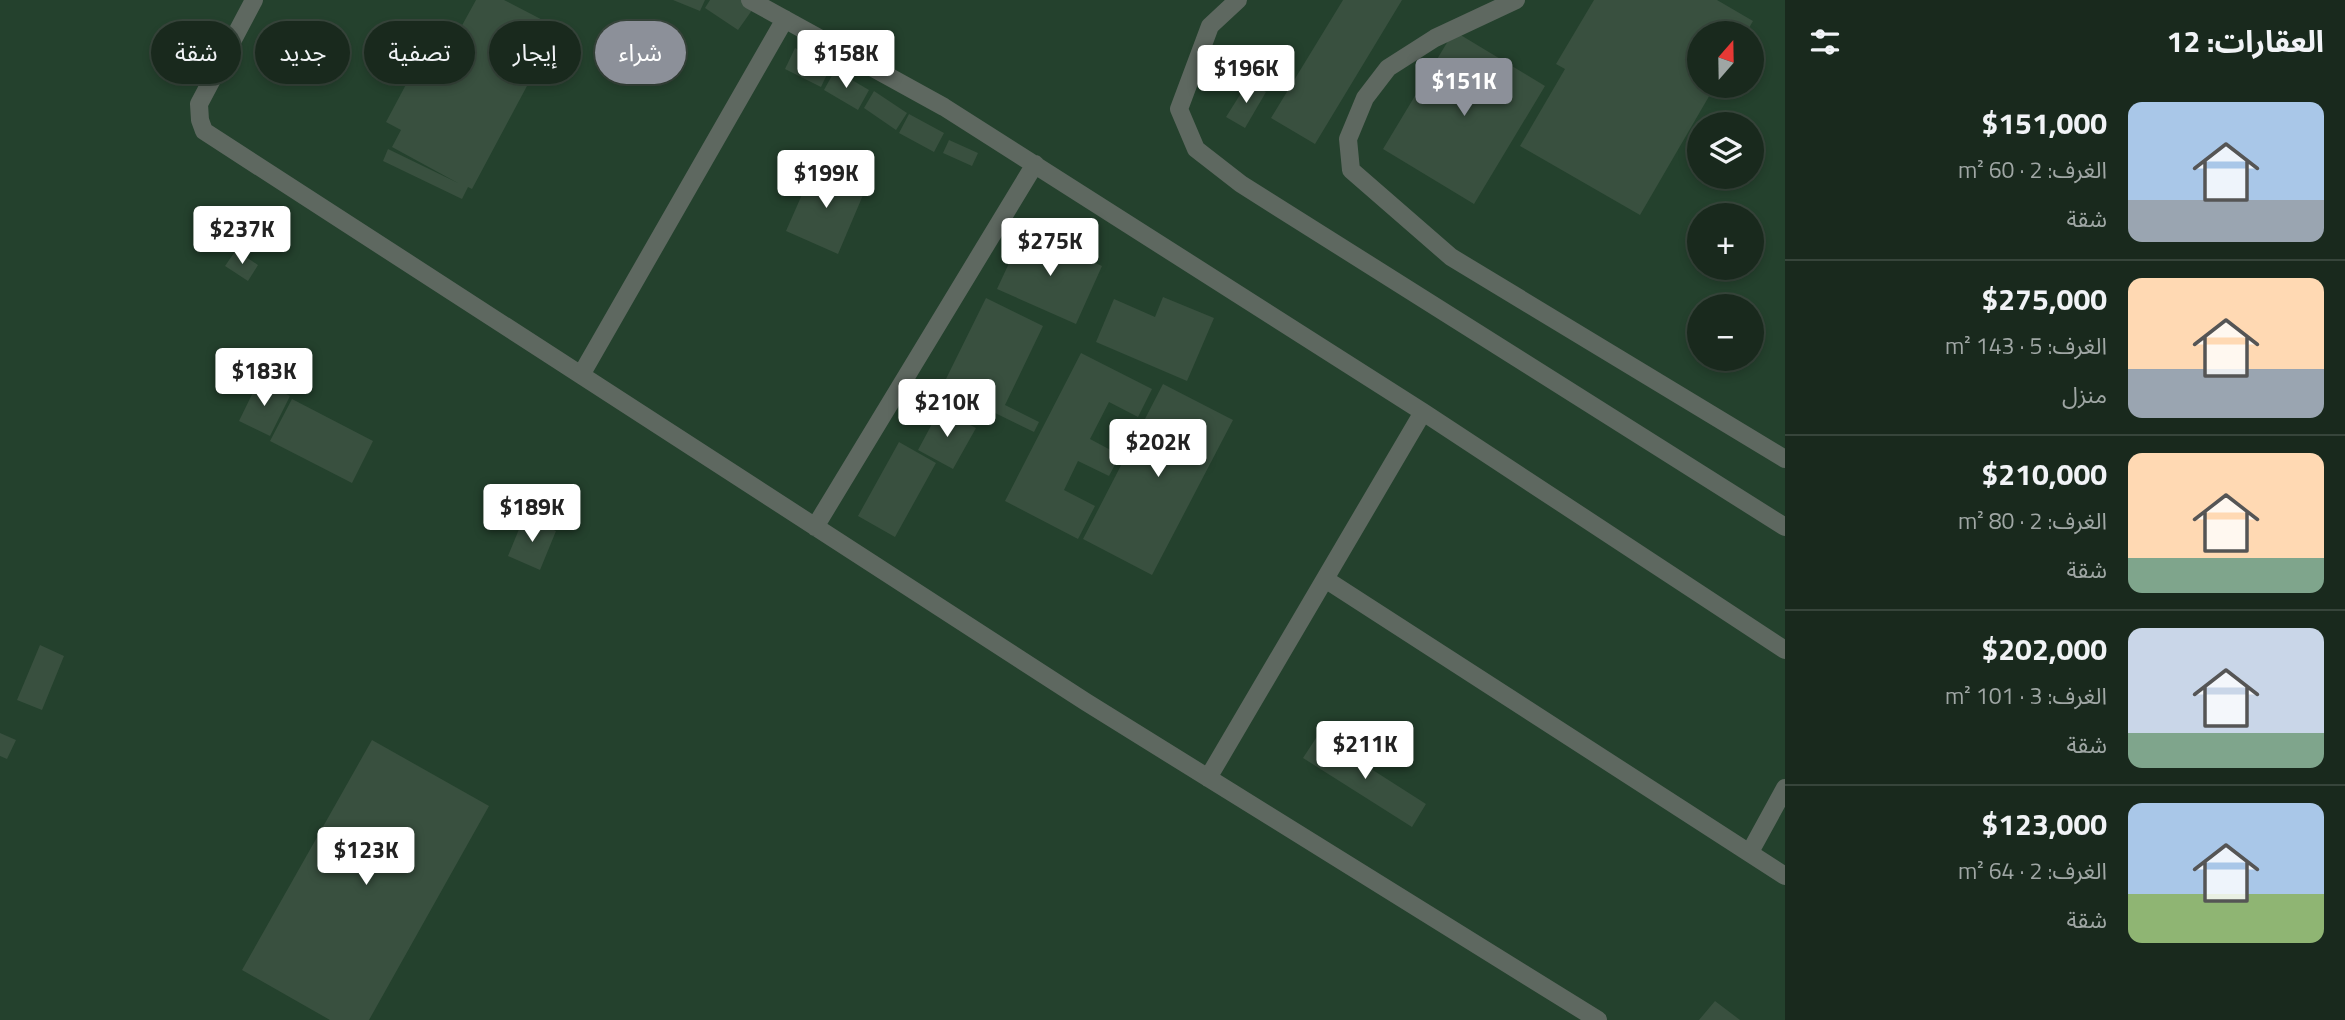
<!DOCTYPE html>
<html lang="ar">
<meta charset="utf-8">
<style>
body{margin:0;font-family:"Titillium Web","Noto Sans Arabic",sans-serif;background:#223126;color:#f1f3f6;direction:rtl;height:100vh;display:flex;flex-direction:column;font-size:26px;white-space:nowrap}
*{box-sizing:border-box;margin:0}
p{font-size:23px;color:#9fa6a4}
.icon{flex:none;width:38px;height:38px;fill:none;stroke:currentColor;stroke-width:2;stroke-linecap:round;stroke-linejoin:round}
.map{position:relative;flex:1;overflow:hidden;direction:ltr}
.panel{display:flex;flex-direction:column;background:#19291d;width:560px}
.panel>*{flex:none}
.hud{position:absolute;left:21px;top:21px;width:665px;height:63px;direction:rtl;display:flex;gap:14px}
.needle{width:46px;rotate:20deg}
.controls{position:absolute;left:1687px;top:21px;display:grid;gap:14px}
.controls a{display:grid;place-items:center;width:77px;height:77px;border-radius:50%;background:#19291d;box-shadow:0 4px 10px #0003,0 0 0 2px #37453b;font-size:35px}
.price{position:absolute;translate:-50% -60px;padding:0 16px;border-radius:7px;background:#fff;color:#222;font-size:23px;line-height:46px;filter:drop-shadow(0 2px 4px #0008)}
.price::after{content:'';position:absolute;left:50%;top:42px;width:21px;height:16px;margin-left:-10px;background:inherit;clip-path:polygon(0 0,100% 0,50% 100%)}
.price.selected{background:#8c9099;color:#fff}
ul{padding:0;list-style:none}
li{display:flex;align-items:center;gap:21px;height:175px;padding:0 21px}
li+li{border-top:2px solid #37453b}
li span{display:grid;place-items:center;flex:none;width:196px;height:140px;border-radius:14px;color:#555}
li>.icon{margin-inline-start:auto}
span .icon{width:84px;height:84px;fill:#fffc;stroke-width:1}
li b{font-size:30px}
h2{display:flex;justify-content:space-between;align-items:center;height:84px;padding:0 21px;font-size:30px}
.chip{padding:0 24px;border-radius:32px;background:#19291d;box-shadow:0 4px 10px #0003,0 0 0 2px #37453b;font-size:24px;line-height:63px}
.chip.selected{background:#8c9099;color:#fff}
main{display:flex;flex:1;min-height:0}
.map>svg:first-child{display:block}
.built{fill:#24412d;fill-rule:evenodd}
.building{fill:#39503f}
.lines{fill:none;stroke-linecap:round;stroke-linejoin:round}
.lane{stroke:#5e6860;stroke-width:18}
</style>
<main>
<section class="panel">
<h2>العقارات: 12<svg class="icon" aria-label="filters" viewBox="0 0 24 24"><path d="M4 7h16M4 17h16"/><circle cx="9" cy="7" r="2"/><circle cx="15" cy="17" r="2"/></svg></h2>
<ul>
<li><span style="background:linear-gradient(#a9c7e8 70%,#9aa5b1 0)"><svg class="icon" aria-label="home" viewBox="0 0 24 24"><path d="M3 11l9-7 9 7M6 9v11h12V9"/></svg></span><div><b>$151,000</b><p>الغرف: 2 · 60 m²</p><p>شقة</p></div></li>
<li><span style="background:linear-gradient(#ffd9b3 65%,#9aa5b1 0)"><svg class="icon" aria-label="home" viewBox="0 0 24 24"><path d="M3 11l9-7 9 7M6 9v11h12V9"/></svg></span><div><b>$275,000</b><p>الغرف: 5 · 143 m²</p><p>منزل</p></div></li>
<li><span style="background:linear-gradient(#ffd9b3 75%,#7fa58c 0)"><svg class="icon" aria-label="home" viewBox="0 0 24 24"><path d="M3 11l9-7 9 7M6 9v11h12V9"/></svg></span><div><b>$210,000</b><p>الغرف: 2 · 80 m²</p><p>شقة</p></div></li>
<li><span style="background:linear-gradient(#c9d6e8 75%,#7fa58c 0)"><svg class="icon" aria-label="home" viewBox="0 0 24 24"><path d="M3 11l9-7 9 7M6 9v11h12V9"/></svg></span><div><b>$202,000</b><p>الغرف: 3 · 101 m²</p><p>شقة</p></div></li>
<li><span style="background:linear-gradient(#a9c7e8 65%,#8fb573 0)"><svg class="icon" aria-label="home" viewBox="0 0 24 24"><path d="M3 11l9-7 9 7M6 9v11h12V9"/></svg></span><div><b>$123,000</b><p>الغرف: 2 · 64 m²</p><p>شقة</p></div></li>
</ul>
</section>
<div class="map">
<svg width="1785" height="1020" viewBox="0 0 1785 1020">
<rect width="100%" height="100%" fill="#213727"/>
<path class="built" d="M0 0H1785V1020H0ZM1699 33H1752V86H1699ZM1699 124H1752V177H1699ZM1699 215H1752V268H1699ZM1699 306H1752V359H1699Z"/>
<path class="building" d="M476 0H504L558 28 472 189 468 187 462 199 383 161 388 149 458 183 392 147 401 130 386 122 435 30 454 40Z
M673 0H705L700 11Z
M710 0H747L755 6 738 30 705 8Z
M1343 0H1402L1315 144 1271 118Z
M1594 0H1717L1753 21 1746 33H1699V86H1715L1640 215 1520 146 1565 69 1556 64Z
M1454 31 1545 86 1474 204 1383 149Z
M795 48 831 66 821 87 785 69Z
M835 70 869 90 858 110 824 90Z
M1248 82 1266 92 1245 128 1226 117Z
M874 91 907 113 896 130 864 108Z
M909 114 944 133 934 152 899 133Z
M949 140 978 153 972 166 943 153Z
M815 165 866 188 838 254 786 231Z
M1024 231 1102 266 1076 324 997 289Z
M236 250 258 265 248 281 225 266Z
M1163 297 1214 318 1187 381 1096 342 1114 299 1155 317Z
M986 298 1043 326 1005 405 1039 422 1034 432 942 387Z
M1081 353 1152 389 1138 417 1109 402 1090 439 1120 455 1109 476 1078 461 1064 490 1095 506 1078 539 1005 501Z
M259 380 290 396 270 436 239 421Z
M1163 384 1233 420 1152 575 1083 539Z
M926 391 940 396 933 419 919 415Z
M292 399 373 441 352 483 270 441Z
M940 409 976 428 953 469 918 450Z
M899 442 936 463 895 537 858 516Z
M524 517 556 531 540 570 508 556Z
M40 645 64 656 42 710 17 700Z
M0 733 16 740 7 759 0 756Z
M1318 735 1426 804 1412 827 1303 758Z
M372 740 489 806 369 1020H330L242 970Z
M1715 1001 1740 1020H1699Z"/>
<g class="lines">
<path class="lane" d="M254 0 199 104 200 120 204 131 1086 702 1598 1020
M750 0 944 107 1423 412 1785 650
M1238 0 1210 26 1179 109 1196 149 1241 184 1785 527
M1516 0 1435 38 1388 68 1365 98 1348 139 1351 170 1451 257 1785 459
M581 375 785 19
M815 527 1035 164
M1325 579 1785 876
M1208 778 1423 412
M1750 852 1785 788"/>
</g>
</svg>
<div class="controls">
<a><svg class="needle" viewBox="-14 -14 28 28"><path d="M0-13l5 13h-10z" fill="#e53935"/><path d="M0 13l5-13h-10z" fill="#9fa6a4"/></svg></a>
<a><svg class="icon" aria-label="layers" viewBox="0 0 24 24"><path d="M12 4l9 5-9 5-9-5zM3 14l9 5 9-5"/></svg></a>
<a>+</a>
<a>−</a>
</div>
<b class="price" style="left:846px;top:90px">$158K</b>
<b class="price" style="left:1246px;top:105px">$196K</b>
<b class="price selected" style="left:1464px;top:118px">$151K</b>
<b class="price" style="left:826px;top:210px">$199K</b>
<b class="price" style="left:242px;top:266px">$237K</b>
<b class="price" style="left:1050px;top:278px">$275K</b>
<b class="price" style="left:264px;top:408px">$183K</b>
<b class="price" style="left:947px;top:439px">$210K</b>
<b class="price" style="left:1158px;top:479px">$202K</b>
<b class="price" style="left:532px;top:544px">$189K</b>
<b class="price" style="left:1365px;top:781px">$211K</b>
<b class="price" style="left:366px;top:887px">$123K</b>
<div class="hud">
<a class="chip selected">شراء</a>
<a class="chip">إيجار</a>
<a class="chip">تصفية</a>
<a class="chip">جديد</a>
<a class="chip">شقة</a>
</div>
</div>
</main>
